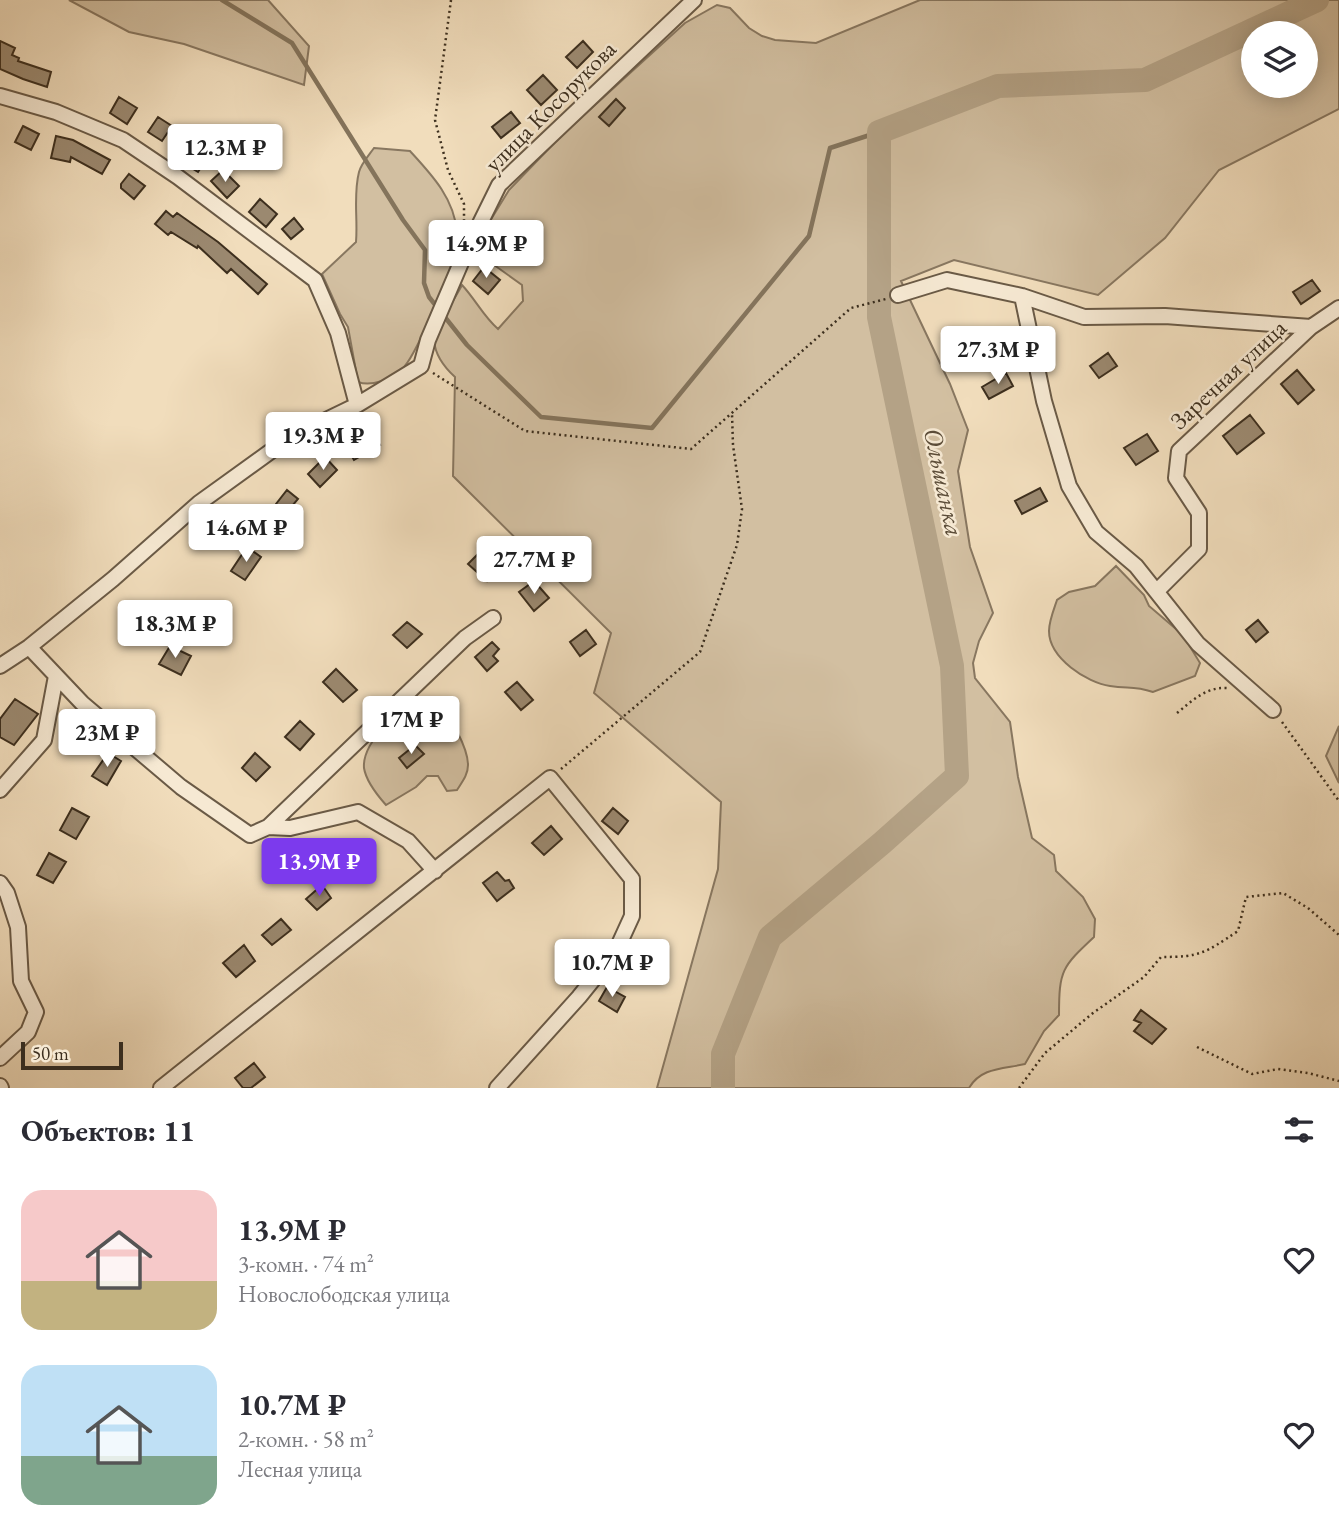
<!DOCTYPE html>
<html lang="ru">
<meta charset="utf-8">
<style>
body{margin:0;font-family:"EB Garamond",serif;background:#f2f2f3;color:#2b2b33;height:100vh;display:flex;flex-direction:column;font-size:26px;white-space:nowrap}
*{box-sizing:border-box;margin:0}
p{font-size:23px;color:#7c7c81}
.icon{flex:none;width:38px;height:38px;fill:none;stroke:currentColor;stroke-width:2;stroke-linecap:round;stroke-linejoin:round}
.map{position:relative;height:1088px;overflow:hidden}
.side{display:flex;flex-direction:column;background:#fff;flex:1}
.side>*{flex:none}
.fabs{position:absolute;left:1241px;top:21px;display:grid;gap:14px}
.fabs a{display:grid;place-items:center;width:77px;height:77px;border-radius:50%;background:#fff;box-shadow:0 4px 18px #0003;font-size:35px}
.scale{position:absolute;left:21px;bottom:18px;width:102px;box-sizing:border-box;padding-left:7px;border:4px solid #3d2f1e;border-top:0;font-size:19px;line-height:24px;white-space:nowrap;color:#3d2f1e;-webkit-text-stroke:5px #f6e9d3;paint-order:stroke}
.price{position:absolute;translate:-50% -60px;padding:0 16px;border-radius:7px;background:#fff;color:#222;font-size:23px;line-height:46px;filter:drop-shadow(0 2px 4px #0008)}
.price::after{content:'';position:absolute;left:50%;top:42px;width:21px;height:16px;margin-left:-10px;background:inherit;clip-path:polygon(0 0,100% 0,50% 100%)}
.price.selected{background:#7c3aed;color:#fff}
ul{padding:0;list-style:none}
li{display:flex;align-items:center;gap:21px;height:175px;padding:0 21px}
li span{display:grid;place-items:center;flex:none;width:196px;height:140px;border-radius:21px;color:#555}
li>.icon{margin-inline-start:auto}
span .icon{width:84px;height:84px;fill:#fffc;stroke-width:1}
li b{font-size:30px}
h2{display:flex;justify-content:space-between;align-items:center;height:84px;padding:0 21px;font-size:30px}
.map>svg:first-child{display:block}
.green{fill:#d2bfa1;stroke:#887760;stroke-width:2;fill-rule:evenodd}
.lines{fill:none;stroke-linecap:round;stroke-linejoin:round}
.stream{stroke:#84745c;stroke-width:4.5}
.river{stroke:#b4a286;stroke-width:24}
.building{fill:#9b8970;stroke:#3d2f1e;stroke-width:2}
.minor-casing{stroke:#6a5a46;stroke-width:18}
.path{stroke:#3d2f1e;stroke-width:2.5;stroke-dasharray:2 3.5;stroke-linecap:butt}
.minor{stroke:#f6e9d3;stroke-width:14}
.labels{text-anchor:middle;dominant-baseline:central;stroke-width:5;stroke-linejoin:round;paint-order:stroke}
.street-label{font-size:24px;fill:#3d2f1e;stroke:#f6e9d3}
.water-label{font-size:26px;font-style:italic;fill:#5b4c38;stroke:#f6e9d3}
</style>
<div class="map">
<svg width="1339" height="1088" viewBox="0 0 1339 1088">
<rect width="100%" height="100%" fill="#f1ddbc"/>
<filter id="stains"><feTurbulence type="fractalNoise" baseFrequency=".00286" numOctaves="4"/><feColorMatrix values="0 0 0 0 .2 0 0 0 0 .09 0 0 0 0 .02 0 0 0 .5 -.17"/></filter>
<radialGradient id="worn" r=".72"><stop offset=".6" stop-color="#630" stop-opacity="0"/><stop offset="1" stop-color="#630" stop-opacity=".3"/></radialGradient>
<path class="green" d="M69 0H268L309 46 304 85 184 44 129 32Z
M920 0H1339V109L1219 170 1165 238 1098 295 954 260 901 281 950 384 968 430 958 471 970 547 993 613 979 641 973 663 975 678 1010 722 1018 777 1032 838 1054 855 1056 871 1083 897 1095 919 1094 937C1062 967 1059 970 1059 1015L1044 1031 1025 1064C1004 1069 981 1067 969 1088H657L718 869 721 802 594 693 611 633 453 476 455 377C445 368 432 352 435 337 437 325 456 297 462 285 476 300 483 316 498 329L523 301 522 285 490 262 478 246 490 221 509 190 562 135 685 23 717 5 730 8 749 28 762 36 775 40 816 43ZM1253 33H1306V86H1253Z
M374 148 410 151C432 175 454 198 457 232 458 239 457 247 456 254 452 271 414 360 402 369 391 379 372 387 358 382L348 327 340 314 322 274 356 242C358 219 353 195 359 172 361 164 369 155 374 148Z
M1116 566 1144 595 1149 606 1183 635 1200 663 1195 676 1153 692C1133 685 1129 689 1110 686 1087 683 1049 658 1049 631 1049 621 1054 609 1057 600L1069 592 1095 586Z
M421 700C426 702 433 703 437 705 450 713 468 749 468 765 468 775 462 782 457 790L447 791 438 776H427L416 787 386 805C378 796 366 781 364 768 362 742 399 709 421 700Z
M1339 726V783L1326 756Z"/>
<g class="lines">
<path class="stream" d="M222 0 292 43 403 220 425 250 424 283 429 297 467 345 541 417 652 428 809 236 830 148 879 132"/>
<path class="river" d="M723 1088V1054L770 937 882 843 957 776 952 666 879 317V132L998 86 1145 80 1317 0"/>
</g>
<path class="building" d="M0 41 15 48 12 55 19 58 18 61 51 72 47 87 23 79 0 69Z
M583 41 593 52 577 68 566 57Z
M543 75 557 90 541 105 527 90Z
M119 97 137 108 127 124 110 113Z
M616 99 625 108 609 126 599 117Z
M511 112 520 123 501 138 492 127Z
M158 117 172 126 162 141 148 132Z
M23 126 39 134 31 150 15 142Z
M56 136 73 140 110 160 102 174 71 157 70 162 51 158Z
M189 147 207 158 198 172 180 161Z
M223 170 239 186 227 198 211 181Z
M129 174 145 186 134 199 121 188V184Z
M260 199 277 214 266 227 249 212Z
M166 211 173 217 177 213 218 242 267 284 258 294 231 269 227 273 198 246 197 248 171 232 168 235 155 224Z
M294 218 303 229 291 239 282 229Z
M484 267 500 280 488 294 473 281Z
M1312 280 1320 291 1301 304 1293 292Z
M1108 353 1117 366 1099 378 1090 366Z
M1297 370 1314 390 1298 404 1281 384Z
M1006 373 1013 386 989 399 982 387Z
M1250 415 1264 433 1237 454 1223 436Z
M368 426 380 445 354 460 343 441Z
M1147 434 1158 451 1136 465 1124 448Z
M325 457 337 470 320 487 308 474Z
M1040 488 1047 501 1022 514 1015 501Z
M287 490 298 499 287 512 276 504Z
M487 545 504 562 487 581 468 564Z
M247 547 261 557 245 580 231 571Z
M534 581 549 598 534 611 519 592Z
M1258 620 1268 632 1256 642 1246 630Z
M407 622 422 634 407 648 393 635Z
M586 630 596 644 580 656 570 642Z
M492 642 499 649 493 656 498 661 487 671 475 657Z
M170 646 191 656 181 675 159 664Z
M336 669 357 690 343 702 323 682Z
M517 682 533 700 521 710 505 692Z
M15 699 38 714 14 745 0 737V719Z
M300 721 314 734 300 750 285 737Z
M415 745 424 754 407 768 399 758Z
M108 753 121 761 107 785 92 776Z
M255 753 270 767 256 781 242 768Z
M72 808 89 817 76 839 60 830Z
M613 808 628 821 618 834 602 821Z
M551 826 562 839 544 855 532 843Z
M355 851 371 867 355 882 341 865Z
M49 853 66 862 53 883 37 875Z
M497 872 505 881 509 880 514 888 497 901 483 883Z
M322 885 331 898 317 910 306 899Z
M281 919 291 930 272 945 262 935Z
M244 945 255 961 236 977 223 963Z
M607 987 625 997 617 1012 599 1001Z
M1141 1010 1166 1029 1152 1044 1134 1031 1141 1023 1134 1020Z
M254 1063 265 1077 251 1088H243L235 1078Z"/>
<g class="lines">
<defs>
<path id="minor" d="M0 96 56 112 123 140 178 177 315 280 338 333 357 405
M898 295 947 280 1022 296 1084 317 1165 316 1311 327
M1022 296 1044 401 1069 486 1096 532 1136 566 1198 644 1273 710
M1157 591 1199 549V513L1176 478 1179 451 1311 327 1339 308
M29 647 82 703 181 787 250 835 268 827 465 638 493 618
M0 666 29 647 113 579 199 503 289 438 357 405 421 366 428 340 463 258 499 185 694 0
M0 790 44 740 56 676
M268 827 290 828 358 812 408 841 435 871
M0 883 7 893 18 927 21 981 36 1012 28 1032 0 1058
M0 1086 1 1088
M161 1088 550 778 632 879V916L616 951 579 997 497 1088"/>
</defs>
<use href="#minor" class="minor-casing"/>
<path class="path" d="M451 0 435 120 448 170 464 204V223
M433 373 525 431 691 449 851 308 886 299
M1177 713C1193 700 1206 687 1227 688
M1282 722 1339 801
M561 769 700 652 737 545 742 509 733 445 732 414
M1197 1047 1252 1074 1278 1069 1308 1073 1339 1081
M1019 1088 1045 1053 1093 1013 1144 977 1161 957C1201 957 1205 953 1238 931L1246 897 1283 893 1308 908 1339 935"/>
<use href="#minor" class="minor"/>
</g>
<g class="labels">
<g class="street-label">
<text transform="translate(550 106) rotate(-45)">улица Косорукова</text>
<text transform="translate(1228 374) rotate(-43)">Заречная улица</text>
</g>
<g class="water-label">
<text transform="translate(944 482) rotate(78)">Ольшанка</text>
</g>
</g>
<rect width="100%" height="100%" filter="url(#stains)"/>
<rect width="100%" height="100%" fill="url(#worn)"/>
</svg>
<div class="fabs">
<a><svg class="icon" aria-label="layers" viewBox="0 0 24 24"><path d="M12 4l9 5-9 5-9-5zM3 14l9 5 9-5"/></svg></a>
</div>
<div class="scale">50 m</div>
<b class="price" style="left:225px;top:184px">12.3M ₽</b>
<b class="price" style="left:486px;top:280px">14.9M ₽</b>
<b class="price" style="left:998px;top:386px">27.3M ₽</b>
<b class="price" style="left:323px;top:472px">19.3M ₽</b>
<b class="price" style="left:246px;top:564px">14.6M ₽</b>
<b class="price" style="left:534px;top:596px">27.7M ₽</b>
<b class="price" style="left:175px;top:660px">18.3M ₽</b>
<b class="price" style="left:411px;top:756px">17M ₽</b>
<b class="price" style="left:107px;top:769px">23M ₽</b>
<b class="price selected" style="left:319px;top:898px">13.9M ₽</b>
<b class="price" style="left:612px;top:999px">10.7M ₽</b>
</div>
<section class="side">
<h2>Объектов: 11<svg class="icon" aria-label="filters" viewBox="0 0 24 24"><path d="M4 7h16M4 17h16"/><circle cx="9" cy="7" r="2"/><circle cx="15" cy="17" r="2"/></svg></h2>
<ul>
<li><span style="background:linear-gradient(#f6c9c9 65%,#c2b280 0)"><svg class="icon" aria-label="home" viewBox="0 0 24 24"><path d="M3 11l9-7 9 7M6 9v11h12V9"/></svg></span><div><b>13.9M ₽</b><p>3-комн. · 74 m²</p><p>Новослободская улица</p></div><svg class="icon" aria-label="heart" viewBox="0 0 24 24"><path d="M12 20l-8-8c-3-5 5-10 8-4 3-6 11-1 8 4z"/></svg></li>
<li><span style="background:linear-gradient(#bfe0f5 65%,#7fa58c 0)"><svg class="icon" aria-label="home" viewBox="0 0 24 24"><path d="M3 11l9-7 9 7M6 9v11h12V9"/></svg></span><div><b>10.7M ₽</b><p>2-комн. · 58 m²</p><p>Лесная улица</p></div><svg class="icon" aria-label="heart" viewBox="0 0 24 24"><path d="M12 20l-8-8c-3-5 5-10 8-4 3-6 11-1 8 4z"/></svg></li>
</ul>
</section>
